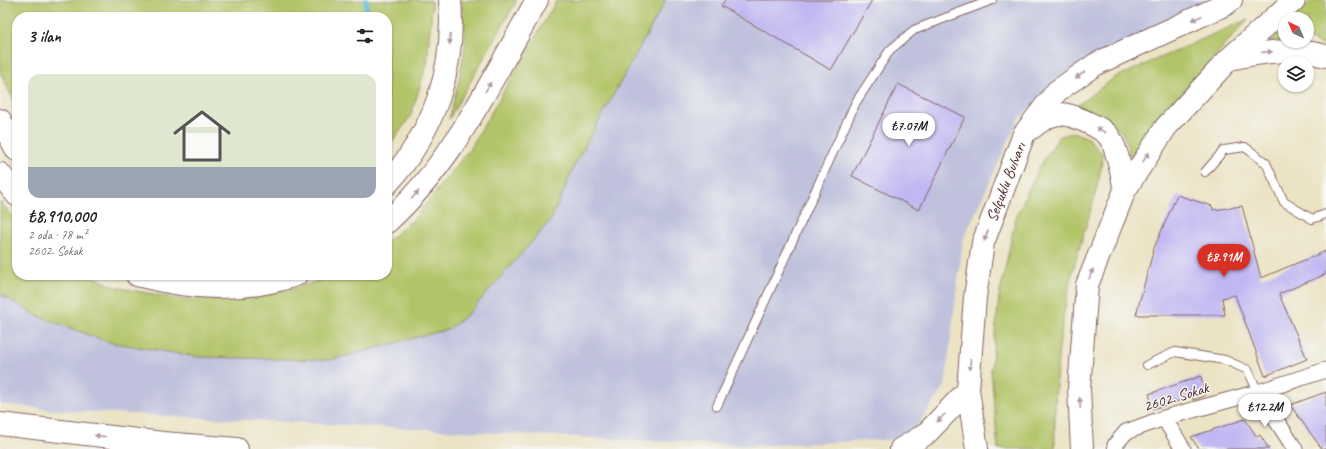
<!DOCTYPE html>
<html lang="tr">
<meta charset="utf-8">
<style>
body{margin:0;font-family:Caveat,sans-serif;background:#f2f2f2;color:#202124;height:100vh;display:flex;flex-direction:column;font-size:15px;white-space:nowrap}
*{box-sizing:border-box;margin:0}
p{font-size:13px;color:#757577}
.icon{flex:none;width:22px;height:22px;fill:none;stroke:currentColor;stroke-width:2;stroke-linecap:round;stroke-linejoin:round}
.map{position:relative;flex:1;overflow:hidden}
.sheet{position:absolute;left:12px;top:12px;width:380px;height:268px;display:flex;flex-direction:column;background:#fff;border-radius:16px;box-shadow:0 1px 3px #0004}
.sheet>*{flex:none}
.needle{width:26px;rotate:316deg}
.controls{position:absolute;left:1278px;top:12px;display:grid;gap:8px}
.controls a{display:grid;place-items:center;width:36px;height:36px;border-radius:50%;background:#fff;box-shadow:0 1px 3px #0004;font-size:20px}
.price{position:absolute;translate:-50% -34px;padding:0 9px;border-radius:14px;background:#fff;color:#222;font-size:13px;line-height:26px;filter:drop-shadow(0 1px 2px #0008)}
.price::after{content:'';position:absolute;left:50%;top:24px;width:12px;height:9px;margin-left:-6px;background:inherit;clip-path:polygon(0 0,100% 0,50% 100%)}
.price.active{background:#d93025;color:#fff}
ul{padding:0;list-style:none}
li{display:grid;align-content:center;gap:8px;height:212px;padding:0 16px}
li+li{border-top:1px solid #e0e0e0}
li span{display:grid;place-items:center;height:124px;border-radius:12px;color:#555}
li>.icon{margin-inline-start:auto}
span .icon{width:72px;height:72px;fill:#fffc;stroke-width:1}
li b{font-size:17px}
h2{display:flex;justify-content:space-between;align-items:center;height:48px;padding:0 16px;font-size:17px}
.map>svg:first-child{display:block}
.industrial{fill:#c0c2dd}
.green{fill:#b2c468;stroke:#7e724a}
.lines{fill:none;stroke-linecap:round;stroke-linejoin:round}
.stream{stroke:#5ab6d8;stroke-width:5.5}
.building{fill:#c1b8f2}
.lane-casing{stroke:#836461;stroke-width:10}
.street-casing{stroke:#836461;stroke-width:17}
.primary-casing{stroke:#836461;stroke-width:24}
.highway-casing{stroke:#836461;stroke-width:24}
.lane{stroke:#fff;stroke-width:8}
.street{stroke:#fff;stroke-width:15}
.primary{stroke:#fff;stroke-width:22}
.highway{stroke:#fff;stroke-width:22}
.oneway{fill:#ae9aa0}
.labels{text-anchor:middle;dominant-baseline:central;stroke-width:3;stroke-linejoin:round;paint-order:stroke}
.street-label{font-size:16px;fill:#4a1f2b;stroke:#f6f6f2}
</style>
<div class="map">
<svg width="1326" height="449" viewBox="0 0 1326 449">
<rect width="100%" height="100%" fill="#f6f6f2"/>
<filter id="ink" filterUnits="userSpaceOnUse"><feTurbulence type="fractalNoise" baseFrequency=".025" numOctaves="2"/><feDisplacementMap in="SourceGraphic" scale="8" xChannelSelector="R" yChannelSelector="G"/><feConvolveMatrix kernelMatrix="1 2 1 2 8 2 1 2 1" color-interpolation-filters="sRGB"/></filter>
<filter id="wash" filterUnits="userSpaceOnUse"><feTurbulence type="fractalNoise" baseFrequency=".012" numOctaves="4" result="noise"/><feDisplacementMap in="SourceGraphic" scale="16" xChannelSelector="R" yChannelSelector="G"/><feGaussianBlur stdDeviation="0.9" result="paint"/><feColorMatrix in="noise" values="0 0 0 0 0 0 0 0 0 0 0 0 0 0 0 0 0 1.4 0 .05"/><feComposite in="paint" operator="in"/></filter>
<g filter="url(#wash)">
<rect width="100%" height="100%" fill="#ece3c4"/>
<path class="industrial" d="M666 0H1209L1060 76 1018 120 963 240 945 386 907 439 749 446 53 410 0 404V294L38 316 108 342 199 357 449 329 469 313 551 220 575 164Z"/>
<path class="green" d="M0 0H431L432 7 427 64 411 115 387 150V17H17V107L0 72Z
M461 0H517L449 119 459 80 466 40Z
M557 0H666L575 164 551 220 469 313 449 329 330 360 199 357 108 342 38 316 0 294V202L17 221V275H90L115 287 181 299H250L303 286 335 275H387V241L414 219 471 147Z
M1312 0H1326V47L1311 40 1307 41V19H1293Z
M1248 19 1161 117 1133 163 1123 133 1100 116 1075 107 1114 78Z
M1285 26V41L1269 42Z
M1073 132 1088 138 1103 155C1098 193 1084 230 1074 267 1058 329 1054 386 1055 449H998L991 370 999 297 1016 217 1039 167 1059 137Z"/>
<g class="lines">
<path class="stream" d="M366 0 367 17"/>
</g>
<g id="blocks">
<path class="building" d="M725 0H872L831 70 721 6Z
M898 84 965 117 919 210 852 176Z
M1177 195 1212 206 1213 210 1242 206 1261 278 1326 251V274L1279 294 1307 359 1265 376 1235 295 1222 298 1225 315H1136L1154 248Z
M1201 376 1205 396 1193 400V396L1153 409 1149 394Z
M1326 392V449H1322L1290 405Z
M1245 419 1257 437 1260 435 1269 449H1199L1191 437Z"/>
</g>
</g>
<g filter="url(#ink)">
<use href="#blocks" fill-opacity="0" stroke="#836461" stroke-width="1"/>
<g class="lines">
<defs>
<path id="lane" d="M1205 172 1224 150 1245 147 1266 163 1284 202 1312 219 1326 214
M1147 365 1175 352 1225 360 1248 370 1258 392
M717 406 856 102 890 50 914 30 992 0"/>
<path id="street" d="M1258 392 1295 449
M1164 418 1183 449
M1116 449 1115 445 1126 432 1164 418 1258 392 1326 370"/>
<path id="primary" d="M1230 59C1261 52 1294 47 1326 56
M1032 128C1040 121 1049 115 1059 114 1071 113 1099 127 1107 134 1117 144 1122 177 1125 190
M0 424 163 443 237 449
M901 449 926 434 968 390
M977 449 968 390 975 297 983 243 1024 134 1057 91 1096 64 1226 4 1231 0
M1082 449 1079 389 1087 285 1125 190 1166 127 1229 59 1294 0"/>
<path id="highway" d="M0 120 17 150
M0 174 17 195
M387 184C433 133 456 70 450 0
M387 222C454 162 493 77 537 0
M137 275C192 289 241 293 296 275"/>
</defs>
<use href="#lane" class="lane-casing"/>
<use href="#street" class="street-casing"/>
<use href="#primary" class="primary-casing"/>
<use href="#highway" class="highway-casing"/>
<use href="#lane" class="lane"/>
<use href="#street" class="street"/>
<use href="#primary" class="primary"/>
<use href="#highway" class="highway"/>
</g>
<defs><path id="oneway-solid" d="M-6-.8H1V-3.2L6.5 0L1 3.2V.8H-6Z"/></defs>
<g class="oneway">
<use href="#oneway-solid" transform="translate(1197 18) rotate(155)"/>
<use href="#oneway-solid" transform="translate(450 39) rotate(93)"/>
<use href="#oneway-solid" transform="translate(1267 52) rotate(-5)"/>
<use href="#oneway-solid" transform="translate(1080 75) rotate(146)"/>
<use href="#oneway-solid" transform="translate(488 87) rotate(-59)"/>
<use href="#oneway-solid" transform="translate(1101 130) rotate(-149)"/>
<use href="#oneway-solid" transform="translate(1146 157) rotate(-57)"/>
<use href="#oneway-solid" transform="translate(415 195) rotate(-50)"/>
<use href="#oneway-solid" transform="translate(986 236) rotate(110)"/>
<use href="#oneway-solid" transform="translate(1091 274) rotate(-68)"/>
<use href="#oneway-solid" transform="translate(970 365) rotate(95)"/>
<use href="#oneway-solid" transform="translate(1080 403) rotate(-93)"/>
<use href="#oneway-solid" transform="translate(941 418) rotate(134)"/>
<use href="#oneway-solid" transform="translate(100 436) rotate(-173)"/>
</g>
</g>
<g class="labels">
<g class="street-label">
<text transform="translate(1006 182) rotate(-69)">Selçuklu Bulvarı</text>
<text transform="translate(1176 397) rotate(-17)">2602. Sokak</text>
</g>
</g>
</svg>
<div class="controls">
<a><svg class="needle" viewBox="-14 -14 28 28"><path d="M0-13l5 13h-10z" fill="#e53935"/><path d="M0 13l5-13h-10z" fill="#757577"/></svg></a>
<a><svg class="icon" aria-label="layers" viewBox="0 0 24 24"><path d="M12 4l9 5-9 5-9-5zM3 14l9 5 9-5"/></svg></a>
</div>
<b class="price" style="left:909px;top:147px">₺7.07M</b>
<b class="price active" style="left:1224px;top:278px">₺8.91M</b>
<b class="price" style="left:1265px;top:428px">₺12.2M</b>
<section class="sheet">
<h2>3 ilan<svg class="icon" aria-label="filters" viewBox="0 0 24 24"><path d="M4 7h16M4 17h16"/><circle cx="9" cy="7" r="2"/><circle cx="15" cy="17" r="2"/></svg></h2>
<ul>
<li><span style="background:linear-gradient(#dfe7d0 75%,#9aa5b1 0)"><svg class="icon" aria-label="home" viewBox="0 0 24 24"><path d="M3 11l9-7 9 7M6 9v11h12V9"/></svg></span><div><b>₺8,910,000</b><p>2 oda · 78 m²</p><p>2602. Sokak</p></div></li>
</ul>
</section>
</div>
